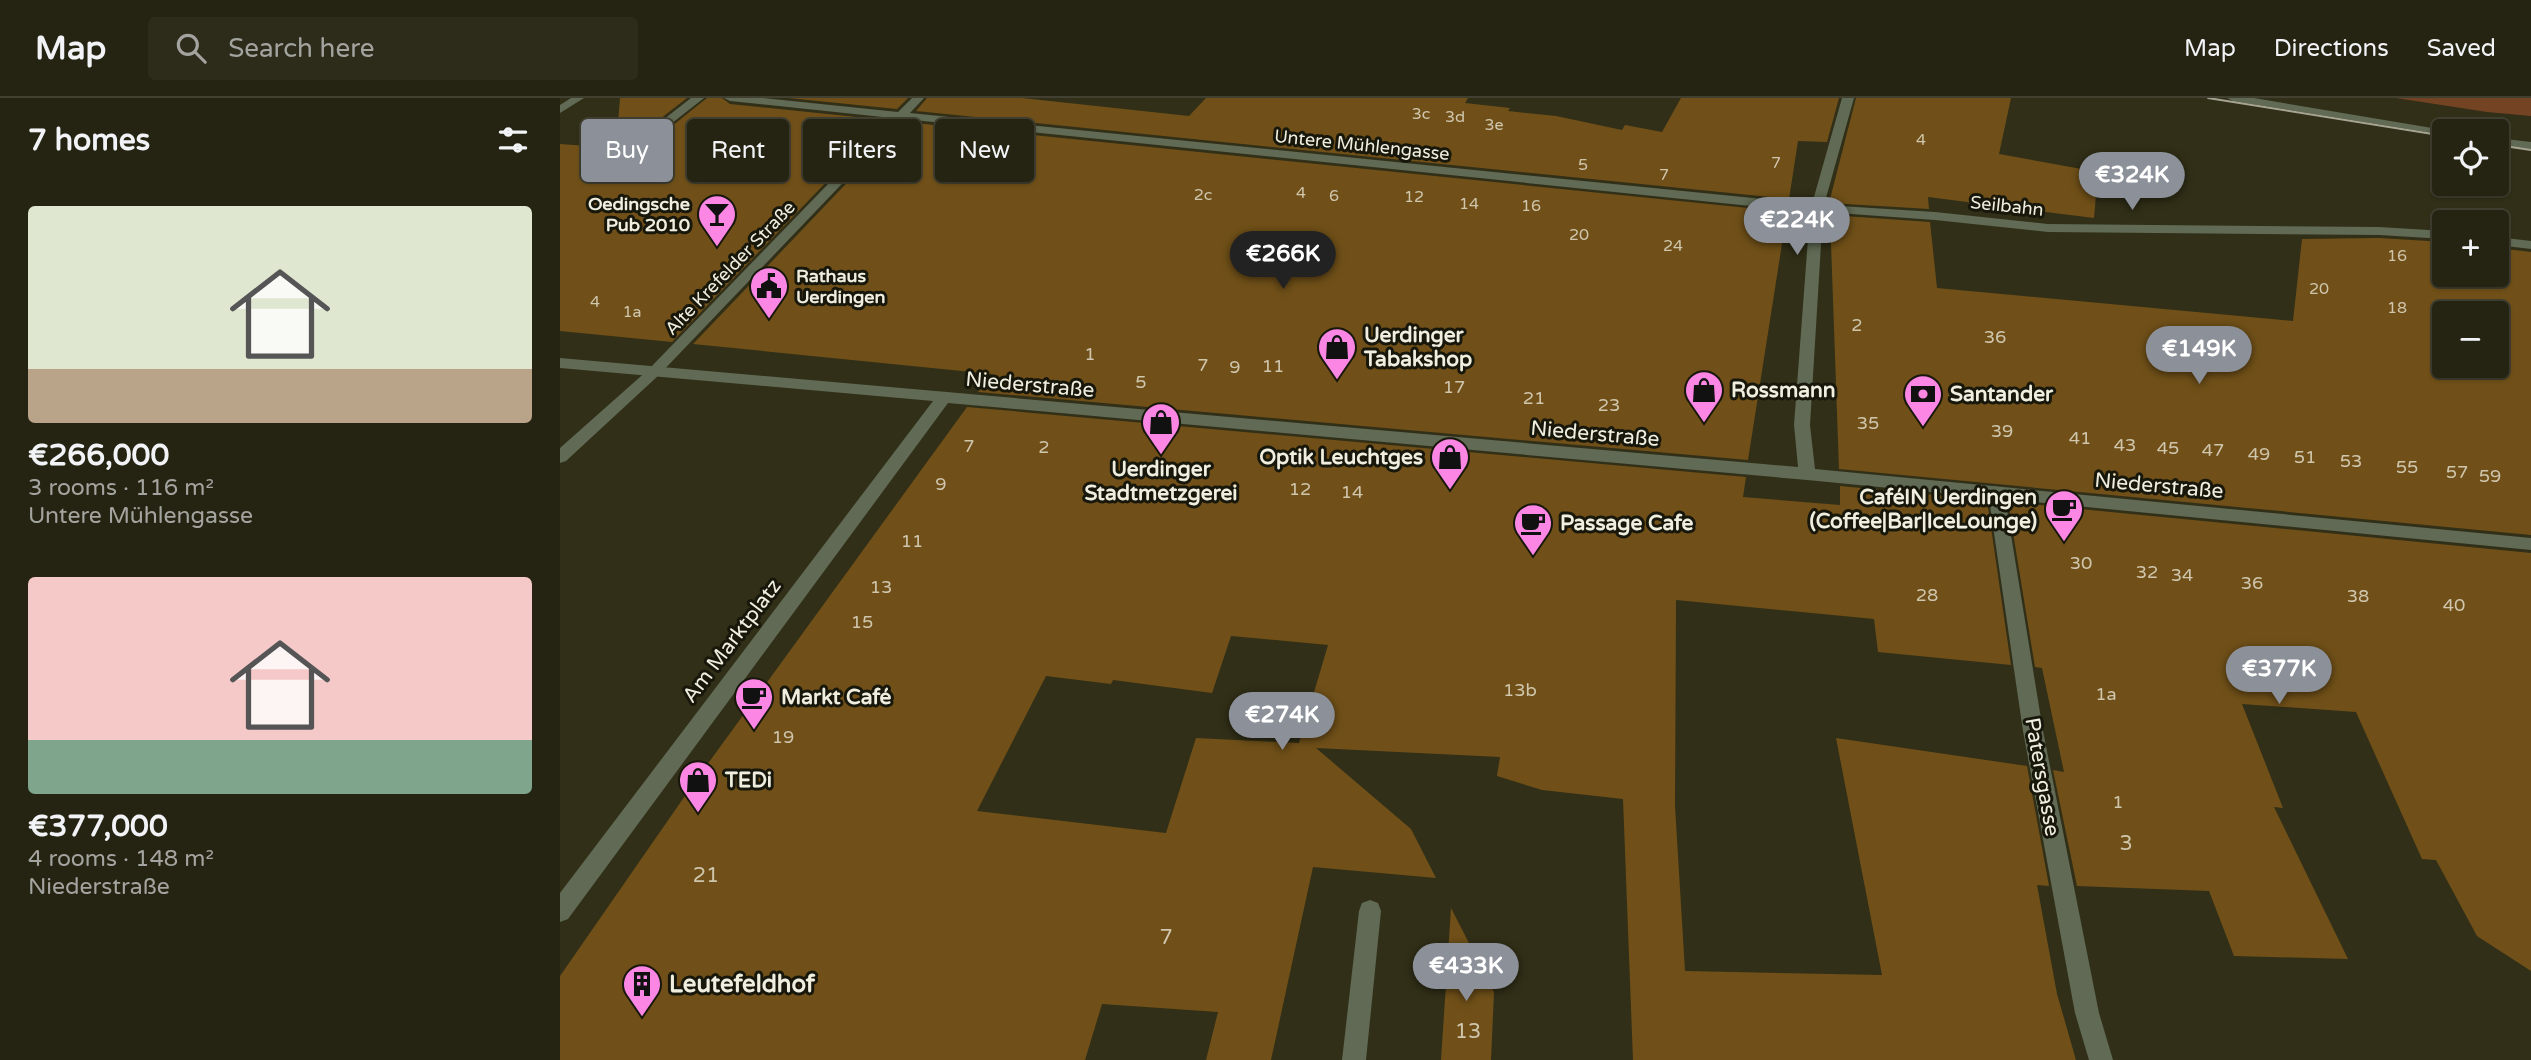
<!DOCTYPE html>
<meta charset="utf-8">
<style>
body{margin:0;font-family:"Varela Round",sans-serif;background:#2d2b1a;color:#f1f3f6;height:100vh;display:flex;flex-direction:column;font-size:26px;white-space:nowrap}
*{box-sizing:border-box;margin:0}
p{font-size:23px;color:#a3a49f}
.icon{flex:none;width:38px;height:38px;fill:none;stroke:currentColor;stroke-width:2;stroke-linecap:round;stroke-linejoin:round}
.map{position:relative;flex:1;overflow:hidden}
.panel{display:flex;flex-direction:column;background:#252311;width:560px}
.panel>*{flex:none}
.banner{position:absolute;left:21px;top:21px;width:665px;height:63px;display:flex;gap:14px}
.fabs{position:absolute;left:1872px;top:21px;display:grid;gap:14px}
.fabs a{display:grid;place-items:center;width:77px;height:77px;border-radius:7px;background:#252311;box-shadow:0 2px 5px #0004,0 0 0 2px #424031;font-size:35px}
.price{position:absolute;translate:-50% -60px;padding:0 16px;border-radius:24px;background:#8c9099;color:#fff;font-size:23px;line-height:46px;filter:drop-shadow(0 2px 4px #0008)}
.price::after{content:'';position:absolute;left:50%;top:42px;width:21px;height:16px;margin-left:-10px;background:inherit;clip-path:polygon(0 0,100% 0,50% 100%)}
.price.active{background:#222;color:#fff}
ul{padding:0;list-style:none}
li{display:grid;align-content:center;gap:14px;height:371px;padding:0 28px}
li span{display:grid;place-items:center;height:217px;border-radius:7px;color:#555}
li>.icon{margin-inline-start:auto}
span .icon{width:126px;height:126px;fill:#fffc;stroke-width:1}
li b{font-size:30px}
h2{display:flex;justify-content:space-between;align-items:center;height:84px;padding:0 28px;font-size:30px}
.tag{padding:0 24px;border-radius:7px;background:#252311;box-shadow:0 2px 5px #0004,0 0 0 2px #424031;font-size:24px;line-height:63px}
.tag.active{background:#8c9099;color:#fff}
header{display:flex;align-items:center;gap:42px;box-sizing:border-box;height:98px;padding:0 35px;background:#252311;border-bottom:2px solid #424031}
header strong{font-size:33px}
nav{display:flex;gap:38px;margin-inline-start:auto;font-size:24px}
.search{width:490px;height:63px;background:#2d2b1a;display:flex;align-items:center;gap:18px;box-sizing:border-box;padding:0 24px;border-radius:7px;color:#a3a49f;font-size:26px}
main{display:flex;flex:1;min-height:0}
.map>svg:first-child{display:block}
.green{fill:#744323}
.building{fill:#705018;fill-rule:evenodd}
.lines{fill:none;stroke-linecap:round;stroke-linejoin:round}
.service{fill:#606a54;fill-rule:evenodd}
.pedestrian{fill:#606a54;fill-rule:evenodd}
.minor{fill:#606a54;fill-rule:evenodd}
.tram{stroke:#a6a492;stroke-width:2}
.labels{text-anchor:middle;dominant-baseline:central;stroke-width:6;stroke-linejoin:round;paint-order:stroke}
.far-number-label{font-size:16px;fill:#cfc6ad}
.far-street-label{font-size:18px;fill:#efeedf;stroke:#18170c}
.far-poi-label{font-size:18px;font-weight:bold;fill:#efeedf;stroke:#18170c;text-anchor:end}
.number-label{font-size:18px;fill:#cfc6ad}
.poi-label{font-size:21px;font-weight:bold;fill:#efeedf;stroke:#18170c;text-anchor:start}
.street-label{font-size:21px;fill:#efeedf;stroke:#18170c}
.near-number-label{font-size:21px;fill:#cfc6ad}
.near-poi-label{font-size:24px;font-weight:bold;fill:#efeedf;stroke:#18170c;text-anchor:start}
</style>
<header>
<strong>Map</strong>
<div class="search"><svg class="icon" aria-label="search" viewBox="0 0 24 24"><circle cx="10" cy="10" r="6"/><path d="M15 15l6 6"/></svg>Search here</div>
<nav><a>Map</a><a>Directions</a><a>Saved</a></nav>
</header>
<main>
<section class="panel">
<h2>7 homes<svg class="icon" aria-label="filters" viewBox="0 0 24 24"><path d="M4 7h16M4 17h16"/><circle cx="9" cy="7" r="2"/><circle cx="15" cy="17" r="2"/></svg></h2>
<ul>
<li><span style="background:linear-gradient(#dfe7d0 75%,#b9a48a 0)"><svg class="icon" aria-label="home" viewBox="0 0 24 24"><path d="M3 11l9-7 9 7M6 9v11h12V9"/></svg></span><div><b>€266,000</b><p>3 rooms · 116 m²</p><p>Untere Mühlengasse</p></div></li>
<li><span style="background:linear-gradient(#f6c9c9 75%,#7fa58c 0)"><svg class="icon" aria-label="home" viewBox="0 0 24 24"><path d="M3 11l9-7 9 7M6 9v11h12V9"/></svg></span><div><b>€377,000</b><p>4 rooms · 148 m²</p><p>Niederstraße</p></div></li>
</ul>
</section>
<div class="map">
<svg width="1971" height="962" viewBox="0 0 1971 962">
<rect width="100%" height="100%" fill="#312f17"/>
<path class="green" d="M1836 0H1971V18L1927 14Z"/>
<path class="building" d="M60 0H127L69 45 68 51 71 54 81 53 147 0H162L170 6 326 22 112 244 0 233V46L56 50Z
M228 0H348L337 11Z
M367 0H462L629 18 646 0H908L905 5 950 10 948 13 996 18 1062 32 1065 27 1102 34 1121 0H1279L1267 44 1238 43 1229 101 356 13Z
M1296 0H1451L1439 56 1538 74 1534 120 1368 99 1369 111 1269 105Z
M345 24 1227 114 1188 362 418 294 432 276 133 246Z
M1270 117 1370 124 1377 190 1733 223 1742 141 1819 140 1885 144V177H1937V150L1971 154V437L1279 371ZM1885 215H1937V268H1885Z
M407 309 1186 379 1183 399 1280 407V388L1427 402 1451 567 1318 554 1314 521 1116 502 1115 708 1125 873 1322 877 1276 640 1467 668 1489 788 1477 787 1497 896 1516 962H1073L1063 701 982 692 937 678 940 659 756 650 851 731 876 780 753 769 711 962H646L658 914 542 906 525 962H0V878L136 682ZM671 538 768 547 739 645 636 640 606 735 417 713 486 578 551 586 553 582 652 595Z
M1448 404 1971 455V873L1917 838 1876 762 1862 761 1796 614 1682 606 1723 710 1714 709 1788 861 1674 858 1649 793 1517 788 1493 672 1504 674 1482 570 1475 569Z
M891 810 934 894 931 962H881Z"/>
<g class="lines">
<path class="service" d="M11 0H24L0 15V7Z
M131 0H144L79 51H71V47Z
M1436 388 1444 394 1483 633 1539 915 1553 962H1529L1515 915 1463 633 1428 394Z
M810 802 818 805 821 813 806 962H782L799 813 802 805Z"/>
<path class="pedestrian" d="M0 260 1238 369 1234 327 1242 322 1250 327 1255 371 1971 440V452L1247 382 388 305 8 821 0 824V795L373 303 0 270Z"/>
<path class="minor" d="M164 0H203L338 14 352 0H364L350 15 1252 106 1282 0H1294L1264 107 1375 114 1488 126 1819 129 1885 133V141L1819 137 1488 134 1375 122 1263 114 1250 327 1242 332 1234 327 1250 114 344 21 99 277 6 363 0 365V350L89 271 332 20 170 3Z
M1667 0H1694L1890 33H1885V37L1673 3Z
M1937 40 1971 44V52L1937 47Z
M1937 139 1971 143V151L1937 147Z"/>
<path class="tram" d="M1648 0 1885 38
M1875 29 1904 33
M1937 47 1971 52"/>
</g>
<defs>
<symbol id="bar-pin" viewBox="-11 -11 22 30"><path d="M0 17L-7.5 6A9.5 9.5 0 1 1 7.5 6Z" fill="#fc86e4" stroke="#18170c"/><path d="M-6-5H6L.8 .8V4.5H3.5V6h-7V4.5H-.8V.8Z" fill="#111"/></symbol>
<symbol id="civic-pin" viewBox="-11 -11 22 30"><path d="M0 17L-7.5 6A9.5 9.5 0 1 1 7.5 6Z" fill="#fc86e4" stroke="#18170c"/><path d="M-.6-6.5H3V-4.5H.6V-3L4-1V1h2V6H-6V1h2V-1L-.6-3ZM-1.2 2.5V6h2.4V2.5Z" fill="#111"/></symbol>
<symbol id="shop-pin" viewBox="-11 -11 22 30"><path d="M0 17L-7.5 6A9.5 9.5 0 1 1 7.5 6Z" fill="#fc86e4" stroke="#18170c"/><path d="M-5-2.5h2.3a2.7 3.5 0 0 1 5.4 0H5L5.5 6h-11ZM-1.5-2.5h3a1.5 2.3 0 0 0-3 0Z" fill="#111"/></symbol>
<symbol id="bank-pin" viewBox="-11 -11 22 30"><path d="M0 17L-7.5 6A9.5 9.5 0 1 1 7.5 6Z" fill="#fc86e4" stroke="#18170c"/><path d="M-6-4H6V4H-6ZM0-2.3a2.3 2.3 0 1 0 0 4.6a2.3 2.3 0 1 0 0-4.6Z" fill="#111"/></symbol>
<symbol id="cafe-pin" viewBox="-11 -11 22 30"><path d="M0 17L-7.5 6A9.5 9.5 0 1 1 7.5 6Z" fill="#fc86e4" stroke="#18170c"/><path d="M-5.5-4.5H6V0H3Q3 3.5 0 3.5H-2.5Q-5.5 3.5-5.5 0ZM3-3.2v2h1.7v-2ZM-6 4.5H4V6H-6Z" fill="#111"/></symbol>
<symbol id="building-pin" viewBox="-11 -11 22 30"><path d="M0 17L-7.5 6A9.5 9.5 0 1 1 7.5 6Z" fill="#fc86e4" stroke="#18170c"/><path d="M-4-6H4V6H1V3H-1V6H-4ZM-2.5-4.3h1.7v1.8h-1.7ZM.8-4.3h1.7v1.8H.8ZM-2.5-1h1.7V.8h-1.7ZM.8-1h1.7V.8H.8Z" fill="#111"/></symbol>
</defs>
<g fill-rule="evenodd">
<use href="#bar-pin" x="135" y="94" width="44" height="60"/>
<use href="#civic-pin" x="187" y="166" width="44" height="60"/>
<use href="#shop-pin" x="755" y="227" width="44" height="60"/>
<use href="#shop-pin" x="1122" y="270" width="44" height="60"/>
<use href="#bank-pin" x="1341" y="274" width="44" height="60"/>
<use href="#shop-pin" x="579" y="302" width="44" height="60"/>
<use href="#shop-pin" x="868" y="337" width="44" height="60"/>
<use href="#cafe-pin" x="1482" y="389" width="44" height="60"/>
<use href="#cafe-pin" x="951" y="403" width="44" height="60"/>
<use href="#cafe-pin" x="172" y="577" width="44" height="60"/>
<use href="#shop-pin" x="116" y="660" width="44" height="60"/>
<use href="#building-pin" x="60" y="864" width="44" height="60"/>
</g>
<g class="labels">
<g class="far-number-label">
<text x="861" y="16">3c</text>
<text x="895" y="19">3d</text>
<text x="934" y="27">3e</text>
<text x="1361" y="42">4</text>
<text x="1216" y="65">7</text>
<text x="1023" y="67">5</text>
<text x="1104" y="77">7</text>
<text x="741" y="95">4</text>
<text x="643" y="97">2c</text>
<text x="774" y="98">6</text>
<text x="854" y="99">12</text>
<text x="909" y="106">14</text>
<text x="971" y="108">16</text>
<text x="1019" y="137">20</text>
<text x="1113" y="148">24</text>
<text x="1837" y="158">16</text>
<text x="1759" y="191">20</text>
<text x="35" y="204">4</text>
<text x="1837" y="210">18</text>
<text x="72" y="214">1a</text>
</g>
<g class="far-street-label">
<text transform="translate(802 47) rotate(6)">Untere Mühlengasse</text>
<text transform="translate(1447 108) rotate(6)">Seilbahn</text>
<text transform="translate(170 170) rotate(-46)">Alte Krefelder Straße</text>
</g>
<g class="far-poi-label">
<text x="130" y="106">Oedingsche<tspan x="130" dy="21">Pub 2010</tspan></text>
<text x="236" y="178" text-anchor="start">Rathaus<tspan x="236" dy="21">Uerdingen</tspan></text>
</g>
<g class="number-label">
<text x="1297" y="227">2</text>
<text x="1435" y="239">36</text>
<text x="530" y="256">1</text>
<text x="643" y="267">7</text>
<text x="713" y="268">11</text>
<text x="675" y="269">9</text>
<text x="581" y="284">5</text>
<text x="894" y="289">17</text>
<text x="974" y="300">21</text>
<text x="1049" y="307">23</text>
<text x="1308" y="325">35</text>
<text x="1442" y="333">39</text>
<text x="1520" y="340">41</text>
<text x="1565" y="347">43</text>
<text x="409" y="348">7</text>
<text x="484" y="349">2</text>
<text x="1608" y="350">45</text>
<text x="1653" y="352">47</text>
<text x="1699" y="356">49</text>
<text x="1745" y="359">51</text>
<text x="1791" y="363">53</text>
<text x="1847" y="369">55</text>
<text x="1897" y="374">57</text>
<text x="1930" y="378">59</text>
<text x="381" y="386">9</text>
<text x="740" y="391">12</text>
<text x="792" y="394">14</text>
<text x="352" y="443">11</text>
<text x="1521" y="465">30</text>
<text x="1587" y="474">32</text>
<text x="1622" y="477">34</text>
<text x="1692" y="485">36</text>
<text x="321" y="489">13</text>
<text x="1367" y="497">28</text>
<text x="1798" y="498">38</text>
<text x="1894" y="507">40</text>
<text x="302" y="524">15</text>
<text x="960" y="592">13b</text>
<text x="1546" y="596">1a</text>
<text x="223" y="639">19</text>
<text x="1558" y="704">1</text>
</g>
<g class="poi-label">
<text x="804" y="237">Uerdinger<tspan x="804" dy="24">Tabakshop</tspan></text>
<text x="1171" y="292">Rossmann</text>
<text x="1390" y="296">Santander</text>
<text x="863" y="359" text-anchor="end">Optik Leuchtges</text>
<text x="601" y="371" text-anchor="middle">Uerdinger<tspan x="601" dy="24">Stadtmetzgerei</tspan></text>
<text x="1477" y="399" text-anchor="end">CaféIN Uerdingen<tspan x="1477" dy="24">(Coffee|Bar|IceLounge)</tspan></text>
<text x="1000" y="425">Passage Cafe</text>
<text x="221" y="599">Markt Café</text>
<text x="165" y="682">TEDi</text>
</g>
<g class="street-label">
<text transform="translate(470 287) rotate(5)">Niederstraße</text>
<text transform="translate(1035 336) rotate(5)">Niederstraße</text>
<text transform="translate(1599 388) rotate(5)">Niederstraße</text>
<text transform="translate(172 543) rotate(-53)">Am Marktplatz</text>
<text transform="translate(1482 679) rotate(80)">Patersgasse</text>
</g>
<g class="near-number-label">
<text x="1566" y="745">3</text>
<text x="146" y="777">21</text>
<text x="606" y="839">7</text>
<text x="908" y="933">13</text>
</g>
<g class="near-poi-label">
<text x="109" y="886">Leutefeldhof</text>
</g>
</g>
</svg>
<div class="fabs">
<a><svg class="icon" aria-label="locate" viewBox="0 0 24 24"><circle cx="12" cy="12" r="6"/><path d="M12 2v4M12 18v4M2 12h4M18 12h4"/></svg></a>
<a>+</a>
<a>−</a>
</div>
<b class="price" style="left:1572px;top:114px">€324K</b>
<b class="price" style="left:1237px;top:159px">€224K</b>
<b class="price active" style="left:723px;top:193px">€266K</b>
<b class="price" style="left:1639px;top:288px">€149K</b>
<b class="price" style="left:1719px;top:608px">€377K</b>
<b class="price" style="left:722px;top:654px">€274K</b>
<b class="price" style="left:906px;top:905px">€433K</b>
<div class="banner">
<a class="tag active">Buy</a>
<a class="tag">Rent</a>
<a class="tag">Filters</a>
<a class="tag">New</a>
</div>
</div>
</main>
